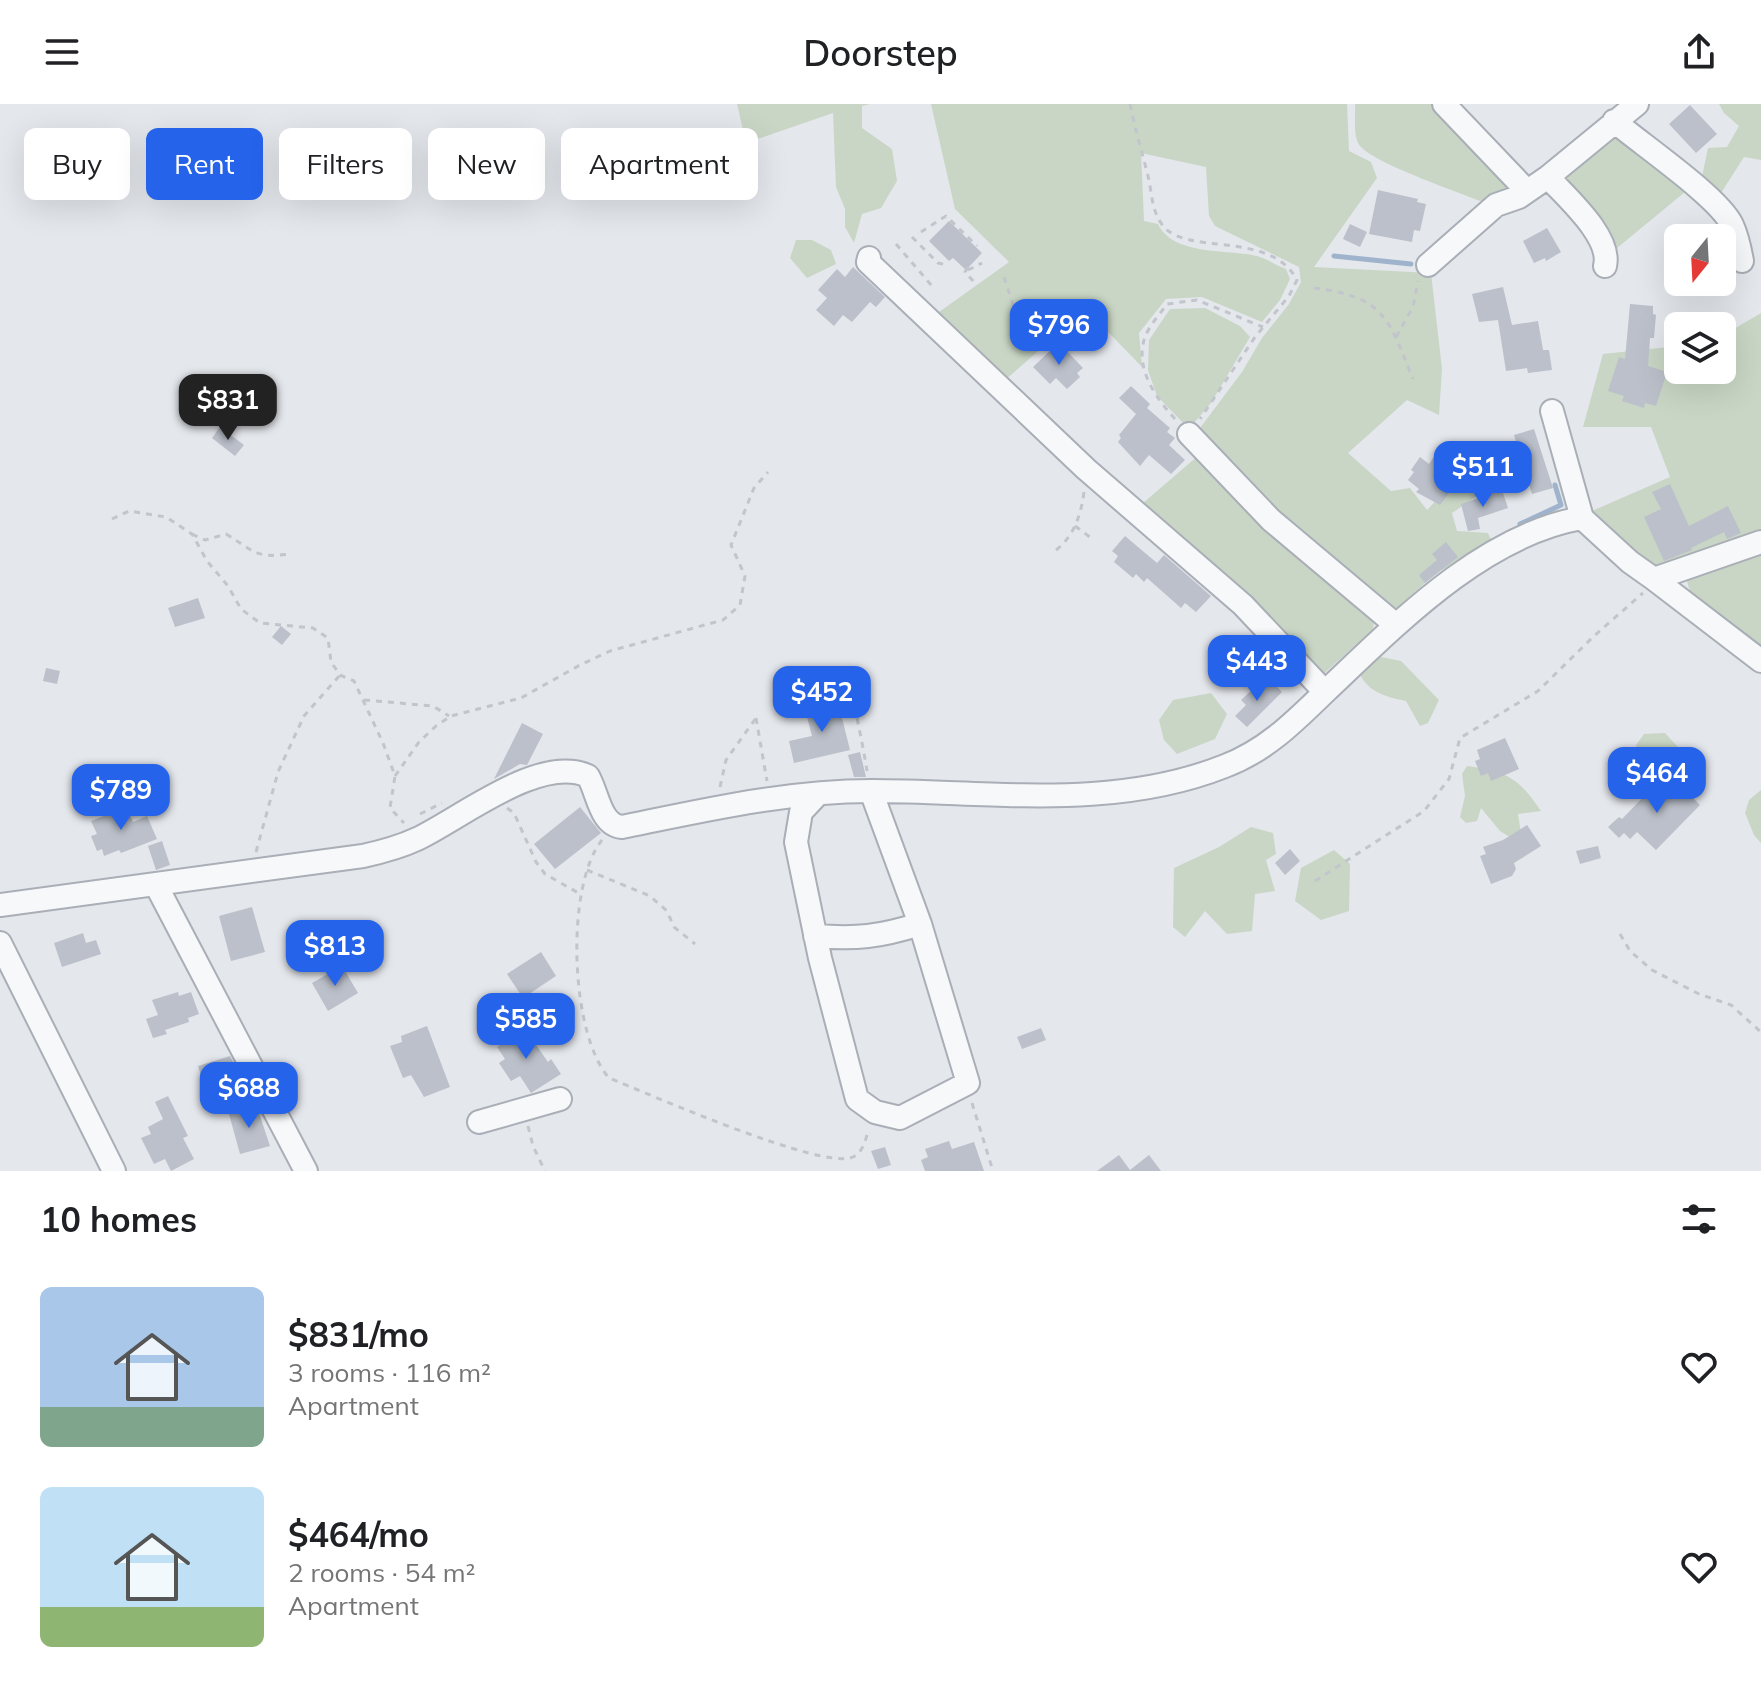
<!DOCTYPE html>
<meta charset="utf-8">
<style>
body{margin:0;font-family:Mulish,sans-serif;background:#f2f2f2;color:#202124;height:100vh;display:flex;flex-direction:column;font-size:30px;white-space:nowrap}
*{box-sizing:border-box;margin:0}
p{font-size:26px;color:#757577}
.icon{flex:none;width:44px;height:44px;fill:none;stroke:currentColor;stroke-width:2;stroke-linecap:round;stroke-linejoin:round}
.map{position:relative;height:1067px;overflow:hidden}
.panel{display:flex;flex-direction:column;background:#fff;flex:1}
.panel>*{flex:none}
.banner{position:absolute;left:24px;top:24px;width:800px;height:72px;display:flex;gap:16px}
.needle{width:52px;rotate:198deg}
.controls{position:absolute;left:1664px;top:120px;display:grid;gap:16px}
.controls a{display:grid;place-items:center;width:72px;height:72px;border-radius:12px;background:#fff;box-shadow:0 8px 32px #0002;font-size:40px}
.price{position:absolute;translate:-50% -68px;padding:0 18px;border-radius:16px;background:#2563eb;color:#fff;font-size:26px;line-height:52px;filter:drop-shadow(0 2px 4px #0008)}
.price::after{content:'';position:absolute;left:50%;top:48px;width:24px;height:18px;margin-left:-12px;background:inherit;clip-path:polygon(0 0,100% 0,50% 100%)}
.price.active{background:#222;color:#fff}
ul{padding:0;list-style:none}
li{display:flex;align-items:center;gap:24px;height:200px;padding:0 40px}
li span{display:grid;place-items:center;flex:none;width:224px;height:160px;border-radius:12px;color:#555}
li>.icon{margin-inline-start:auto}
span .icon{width:96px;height:96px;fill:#fffc;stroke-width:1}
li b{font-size:34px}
h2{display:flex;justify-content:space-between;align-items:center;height:96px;padding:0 40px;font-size:34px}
.tag{padding:0 28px;border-radius:12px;background:#fff;box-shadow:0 8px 32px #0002;font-size:28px;line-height:72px}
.tag.active{background:#2563eb;color:#fff}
header{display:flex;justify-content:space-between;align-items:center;height:104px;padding:0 40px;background:#fff;font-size:36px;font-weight:600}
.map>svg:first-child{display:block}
.green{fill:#c9d6c5}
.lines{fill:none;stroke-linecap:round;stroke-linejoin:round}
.stream{stroke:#9fb4cc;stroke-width:5}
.building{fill:#bbc0ca}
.minor-casing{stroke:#a9aeb7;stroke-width:26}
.path{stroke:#c2c5cb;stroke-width:3;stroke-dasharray:6 6;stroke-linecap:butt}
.minor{stroke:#f7f8fa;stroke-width:22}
</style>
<header><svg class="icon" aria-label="menu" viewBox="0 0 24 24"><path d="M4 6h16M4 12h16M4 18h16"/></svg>Doorstep<svg class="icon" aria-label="share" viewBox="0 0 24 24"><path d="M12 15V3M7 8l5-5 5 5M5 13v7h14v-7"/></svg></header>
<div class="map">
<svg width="1761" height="1067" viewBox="0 0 1761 1067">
<rect width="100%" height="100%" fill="#e4e7ec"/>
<path class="green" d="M737 0H870L862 2V24L892 45 897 77 881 104 862 110 854 139 845 123V105L836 83 833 9 746 39Z
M931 0H1347L1349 47 1371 58 1377 74 1314 163 1431 169 1442 265 1439 311 1407 296 1348 349 1391 387 1410 384 1427 406C1448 385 1464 358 1498 372L1489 384 1452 409 1457 427 1488 429 1491 436 1482 446 1436 469 1395 506 1387 504 1333 463 1194 332 1242 268 1262 234 1289 200 1301 178 1299 163 1215 122 1209 112 1206 63 1141 49 1144 117 1158 120C1173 152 1227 145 1257 152 1267 155 1276 161 1286 165L1290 175 1280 196 1262 218 1202 193 1166 195 1139 229 1142 263 1086 205 1004 277 932 213 1009 158 955 105Z
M1355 0H1432L1510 83V88L1488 100C1461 89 1378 61 1361 43 1352 35 1356 11 1355 0Z
M1719 0H1761V56L1744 53 1721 89 1702 74 1617 144 1560 77 1629 15 1702 73 1708 44 1727 43 1739 22 1724 9Z
M796 136H812L831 146 836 160 807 174 790 154Z
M1205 204 1240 222 1250 233 1211 299 1189 325 1157 292 1148 266 1149 236 1170 205Z
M1761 209V429L1706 444 1661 461H1645L1585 410 1670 373 1651 323H1583L1603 250 1678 242V266H1722V232Z
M1199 351 1374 516 1373 525 1318 575 1136 405Z
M1761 443V548L1690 488 1687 477 1695 464Z
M1376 552 1401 557 1439 596 1428 619 1420 622 1406 597C1383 592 1367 588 1357 565Z
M1211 589 1227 610 1215 635 1177 650 1164 636 1159 616 1173 596Z
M1665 629 1687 653 1682 666C1661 665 1642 664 1636 641L1644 630Z
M1467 662C1507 668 1518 673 1541 707L1518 710 1521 729 1513 735 1500 727 1481 704 1477 717 1466 719 1460 713 1465 692 1462 670Z
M1761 686V739L1754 731 1745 709 1749 696Z
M1251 723 1273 729 1276 750 1266 756 1275 787 1255 790 1252 827 1227 830 1205 807 1185 833 1173 823 1174 764 1219 743Z
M1334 746 1350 760 1349 807 1321 816 1295 797 1301 764Z"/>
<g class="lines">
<path class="stream" d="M1334 152 1411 160
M1520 420 1561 401 1555 381"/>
</g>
<path class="building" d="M1690 1 1717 30 1696 49 1669 20Z
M1378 86 1418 95 1417 98 1426 100 1420 127 1414 126 1412 138 1369 130Z
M949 117 982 149 966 166 953 154 949 157 929 137Z
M1350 120 1367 128 1360 143 1343 135Z
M1547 124 1561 148 1546 157 1545 154 1534 159 1523 137Z
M853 163 885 193 876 203 870 198 852 218 843 211 834 222 816 206 827 194 818 186 837 165 845 173Z
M1503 183 1512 221 1538 217 1543 246H1549L1552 266 1528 269 1527 264 1506 267 1498 216 1479 218 1472 190Z
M1630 200 1653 202V210L1656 211 1654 234H1650L1648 262 1667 268 1656 302 1645 299 1644 304 1622 297 1624 292 1608 287 1619 253 1625 255Z
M1061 241 1083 264 1077 269 1080 273 1067 285 1056 274 1050 280 1033 263 1055 242 1057 244Z
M1131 282 1150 300 1147 304 1170 324 1167 328 1175 334 1169 341 1185 356 1171 370 1149 351 1140 362 1118 338 1121 334 1119 331 1136 310 1119 294Z
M220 323 244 341 235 352 212 334Z
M1534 325 1553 384 1532 390 1514 331Z
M1445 337 1468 352 1452 378 1456 380 1440 401 1416 388 1419 385 1408 376 1414 368 1411 366 1420 353 1429 360Z
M1670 380 1689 422 1728 402 1741 429 1727 435 1724 428 1691 444 1692 446 1664 457 1644 413 1661 405 1652 388Z
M1502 386 1508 404 1478 414 1480 425 1468 427 1461 400Z
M1125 432 1157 459 1164 451 1211 492 1196 508 1185 499 1181 504 1147 474 1144 478 1136 470 1133 474 1114 458 1118 452 1112 447Z
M1446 438 1458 453 1425 479 1419 471 1437 456 1432 450Z
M198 494 205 514 175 523 168 504Z
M281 522 291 530 282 541 272 533Z
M46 564 60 567 57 580 43 577Z
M846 570 850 592 830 595 826 573Z
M1271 577 1282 588 1247 623 1235 612 1246 601 1241 596 1254 584 1259 589Z
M838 598 850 646 794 659 789 637 812 632 805 605Z
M522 619 543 630 527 661 520 660 494 675Z
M1505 634 1519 665 1491 677 1488 669 1481 672 1475 657 1480 655 1477 646Z
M860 648 866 673H854L848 651Z
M1672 673 1700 701 1656 746 1637 728 1630 735 1624 729 1619 734 1608 723 1619 713 1622 715 1652 684 1657 689Z
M126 703 133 718 147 712 157 735 121 749 119 746 104 752 102 745 97 747 91 732 97 730 91 717Z
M580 703 601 729 555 765 534 740Z
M1527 721 1541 742 1514 759 1516 765 1512 772 1491 780 1480 752 1486 750 1483 743 1503 736Z
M162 737 170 761 156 766 148 742Z
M1598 742 1601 754 1580 760 1576 747Z
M1290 745 1300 757 1285 771 1275 759Z
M252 803 265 848 231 857 219 812Z
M83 829 86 839 96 836 101 850 62 863 54 839Z
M541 848 556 872 523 894 507 870Z
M342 862 358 889 328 907 312 879Z
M178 888 179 892 191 888 199 910 188 914 189 918 165 926 167 930 153 934 146 915 158 911 152 896Z
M427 922 450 983 424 993 411 971 403 974 390 942 402 938 401 932Z
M523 922 548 958 551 955 561 970 531 989 520 972 511 977 499 959 505 955 497 943 509 935 507 932Z
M1041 924 1046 936 1022 945 1017 933Z
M230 952 241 974 206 986 198 962Z
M168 992 188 1032 183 1034 194 1055 171 1067 165 1055 154 1060 141 1034 151 1030 148 1023 163 1015 155 998Z
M257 1003 270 1042 240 1050 229 1010Z
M949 1037 952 1045 974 1038 984 1067H925L921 1056 928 1053 925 1045Z
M885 1043 891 1061 878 1065 871 1047Z
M1119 1051 1130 1066 1149 1051 1161 1067H1097Z"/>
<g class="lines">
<defs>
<path id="minor" d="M1444 0 1527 87
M1614 17C1641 40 1719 93 1732 121 1737 132 1740 146 1742 157
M1548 73C1567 94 1612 133 1605 162
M869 154 868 158 1086 365 1243 501 1325 588
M1428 161 1496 101 1519 93 1548 73 1637 0
M1552 307 1582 414
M1189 330 1271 416 1396 521
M1654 475 1761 557
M817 691 801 708 796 738 820 854 857 995 875 1008 900 1014 968 979 920 820 871 687
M156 781 306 1067
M0 801 363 752C381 748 400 743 417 735 460 715 539 650 588 672 598 689 600 721 622 723 705 706 787 687 872 687 990 687 1112 707 1225 662 1267 646 1295 617 1326 587 1397 520 1483 431 1582 414L1630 458 1654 475 1761 438
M815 832C857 835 879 833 920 820
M0 839 114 1067
M479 1018 560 995"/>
</defs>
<use href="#minor" class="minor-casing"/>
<path class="path" d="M1130 0C1135 25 1142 48 1148 72 1152 88 1151 104 1161 119 1183 154 1269 124 1297 176L1289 192 1255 233 1200 315
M921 128 946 112 977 142
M912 133 938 159 947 161
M896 140 932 182
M968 163 965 168 975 179
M968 166 982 159
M1004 173 1016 210 1037 222
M1314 184C1385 193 1388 214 1413 275
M1396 233 1413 203 1418 177
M1175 315C1156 294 1134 264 1145 233 1149 222 1160 210 1167 200L1197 196 1263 223
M112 415 129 407 166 413 192 430 207 457 228 482 241 505 260 519 313 524 328 534 331 558 340 571 354 577 383 639 395 672 390 704 404 719
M1075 422 1094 436
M192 430 205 436 226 430C253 446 254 455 289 450
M1056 446C1074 432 1081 411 1084 388
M850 567C853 601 862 634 867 667
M364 596 433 602 449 612
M756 614 767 677
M395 672 419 638 436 622 451 612 521 594 580 561 610 547 723 516 740 501 745 472 731 441 754 384 768 368
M720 683 726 656 756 614
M507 704 514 709 536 758 545 770 582 791
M420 710 442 699
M602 736C565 782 570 930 609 974 647 989 823 1067 853 1053 863 1048 865 1037 868 1028
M256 748 278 668 304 612 340 571
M587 766 650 792 667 807 674 823 695 840
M1315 777 1424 707 1449 675 1460 634 1538 587 1594 532 1643 489
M1620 830 1630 847 1652 866 1699 890 1731 901 1761 928
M972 999 993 1067
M528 1022 533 1042 545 1067"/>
<use href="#minor" class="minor"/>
</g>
</svg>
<div class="controls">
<a><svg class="needle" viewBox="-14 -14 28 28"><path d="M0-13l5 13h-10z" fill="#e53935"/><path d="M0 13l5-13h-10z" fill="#757577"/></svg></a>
<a><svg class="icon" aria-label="layers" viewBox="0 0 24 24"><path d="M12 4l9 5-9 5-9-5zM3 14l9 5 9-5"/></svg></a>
</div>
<b class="price" style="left:1059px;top:263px">$796</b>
<b class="price active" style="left:228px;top:338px">$831</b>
<b class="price" style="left:1483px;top:405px">$511</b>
<b class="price" style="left:1257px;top:599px">$443</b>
<b class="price" style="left:822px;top:630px">$452</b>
<b class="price" style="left:1657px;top:711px">$464</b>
<b class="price" style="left:121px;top:728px">$789</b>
<b class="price" style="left:335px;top:884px">$813</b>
<b class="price" style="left:526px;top:957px">$585</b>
<b class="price" style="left:249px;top:1026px">$688</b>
<div class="banner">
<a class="tag">Buy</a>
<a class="tag active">Rent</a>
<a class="tag">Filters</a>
<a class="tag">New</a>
<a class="tag">Apartment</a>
</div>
</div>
<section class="panel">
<h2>10 homes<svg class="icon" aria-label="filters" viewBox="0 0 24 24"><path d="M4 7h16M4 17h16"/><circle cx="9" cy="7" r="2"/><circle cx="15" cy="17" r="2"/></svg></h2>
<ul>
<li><span style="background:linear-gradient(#a9c7e8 75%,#7fa58c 0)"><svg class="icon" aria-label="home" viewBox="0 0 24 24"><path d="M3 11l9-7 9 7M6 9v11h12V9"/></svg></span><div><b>$831/mo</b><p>3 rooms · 116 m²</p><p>Apartment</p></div><svg class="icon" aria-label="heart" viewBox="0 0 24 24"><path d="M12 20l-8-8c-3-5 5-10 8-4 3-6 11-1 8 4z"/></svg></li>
<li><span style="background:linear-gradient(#bfe0f5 75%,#8fb573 0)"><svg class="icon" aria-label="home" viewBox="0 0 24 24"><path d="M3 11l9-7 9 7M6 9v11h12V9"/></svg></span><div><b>$464/mo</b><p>2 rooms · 54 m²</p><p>Apartment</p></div><svg class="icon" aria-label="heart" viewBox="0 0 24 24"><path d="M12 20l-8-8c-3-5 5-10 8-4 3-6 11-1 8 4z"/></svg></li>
</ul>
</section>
